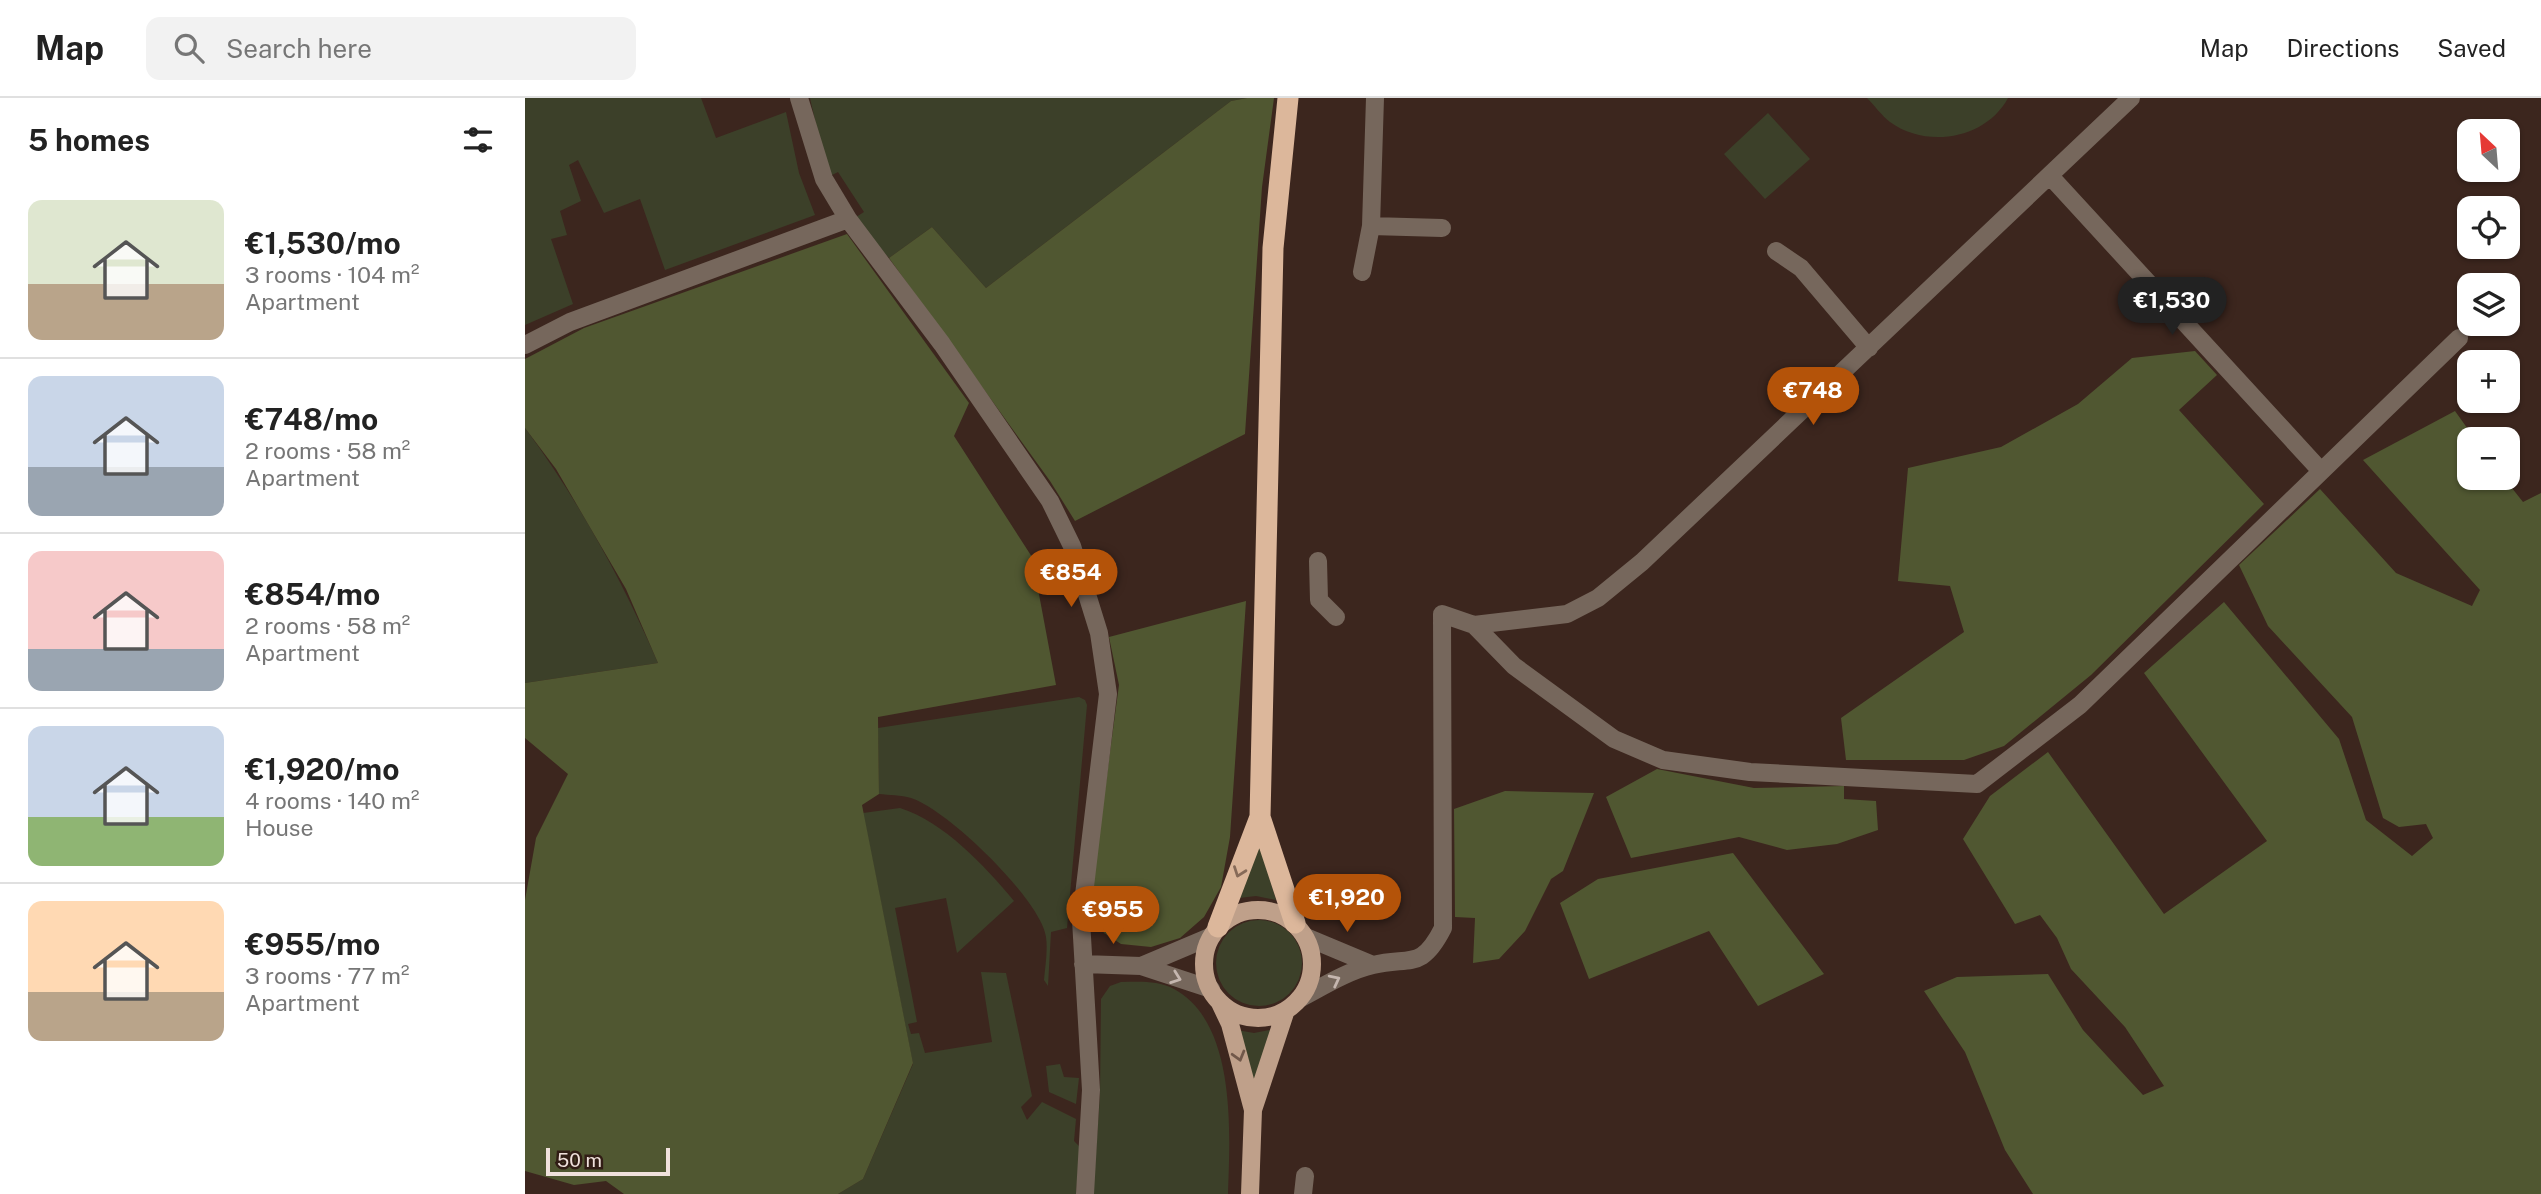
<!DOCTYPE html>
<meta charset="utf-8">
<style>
body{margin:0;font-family:"Public Sans",sans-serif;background:#f2f2f2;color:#222;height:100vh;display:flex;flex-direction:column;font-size:26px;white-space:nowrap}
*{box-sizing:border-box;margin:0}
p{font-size:23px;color:#767676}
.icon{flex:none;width:38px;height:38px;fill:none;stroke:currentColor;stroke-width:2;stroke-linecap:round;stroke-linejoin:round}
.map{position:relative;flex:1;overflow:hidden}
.side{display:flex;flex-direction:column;background:#fff;width:525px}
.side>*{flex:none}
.needle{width:46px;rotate:334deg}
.fabs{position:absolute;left:1932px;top:21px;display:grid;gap:14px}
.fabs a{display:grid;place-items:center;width:63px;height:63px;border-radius:14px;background:#fff;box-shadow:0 2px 5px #0004;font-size:35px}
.scale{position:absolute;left:21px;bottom:18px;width:124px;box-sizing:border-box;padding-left:7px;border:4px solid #f0e1dc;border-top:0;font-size:19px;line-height:24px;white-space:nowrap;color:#f0e1dc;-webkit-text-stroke:5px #311d15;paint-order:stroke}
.price{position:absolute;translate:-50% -60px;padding:0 16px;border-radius:24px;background:#b45309;color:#fff;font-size:23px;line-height:46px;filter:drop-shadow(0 2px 4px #0008)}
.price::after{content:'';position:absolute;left:50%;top:42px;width:21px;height:16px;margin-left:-10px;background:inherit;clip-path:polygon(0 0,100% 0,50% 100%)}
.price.active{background:#222;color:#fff}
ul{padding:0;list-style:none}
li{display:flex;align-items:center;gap:21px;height:175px;padding:0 28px}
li+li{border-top:2px solid #e0e0e0}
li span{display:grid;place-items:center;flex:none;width:196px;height:140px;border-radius:14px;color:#555}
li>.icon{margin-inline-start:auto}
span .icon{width:84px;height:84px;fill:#fffc;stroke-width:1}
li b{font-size:30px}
h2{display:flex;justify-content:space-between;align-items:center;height:84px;padding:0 28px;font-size:30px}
header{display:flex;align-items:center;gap:42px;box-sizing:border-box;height:98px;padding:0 35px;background:#fff;border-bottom:2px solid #e0e0e0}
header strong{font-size:33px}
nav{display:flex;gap:38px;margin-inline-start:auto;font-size:24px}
.search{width:490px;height:63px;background:#f2f2f2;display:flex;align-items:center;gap:18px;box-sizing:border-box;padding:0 24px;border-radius:14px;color:#767676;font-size:26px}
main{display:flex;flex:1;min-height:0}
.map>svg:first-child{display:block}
.green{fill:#3c4029}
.forest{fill:#505731}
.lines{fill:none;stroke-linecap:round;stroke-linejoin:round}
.minor{stroke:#76675c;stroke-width:18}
.major{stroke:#bfa08a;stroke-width:18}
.highway{stroke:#dcb79b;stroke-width:21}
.oneway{stroke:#866a58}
.oneway2{stroke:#c5b6af}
.oneway3{stroke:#71584a}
</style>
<header>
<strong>Map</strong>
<div class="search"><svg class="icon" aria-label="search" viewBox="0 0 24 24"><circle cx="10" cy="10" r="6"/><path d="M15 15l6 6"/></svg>Search here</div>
<nav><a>Map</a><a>Directions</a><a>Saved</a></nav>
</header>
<main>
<section class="side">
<h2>5 homes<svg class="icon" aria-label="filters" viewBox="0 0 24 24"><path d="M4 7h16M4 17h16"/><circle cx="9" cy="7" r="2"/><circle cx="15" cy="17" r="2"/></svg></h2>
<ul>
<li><span style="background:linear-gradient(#dfe7d0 60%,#b9a48a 0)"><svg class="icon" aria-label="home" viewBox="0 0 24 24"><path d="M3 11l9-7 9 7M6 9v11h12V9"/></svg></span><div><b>€1,530/mo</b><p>3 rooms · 104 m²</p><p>Apartment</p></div></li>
<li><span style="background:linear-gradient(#c9d6e8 65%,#9aa5b1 0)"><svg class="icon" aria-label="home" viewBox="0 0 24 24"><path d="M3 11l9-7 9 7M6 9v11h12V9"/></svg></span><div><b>€748/mo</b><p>2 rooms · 58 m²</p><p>Apartment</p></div></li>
<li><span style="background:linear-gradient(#f6c9c9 70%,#9aa5b1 0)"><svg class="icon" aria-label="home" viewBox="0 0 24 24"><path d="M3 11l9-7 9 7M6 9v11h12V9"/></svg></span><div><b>€854/mo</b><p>2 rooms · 58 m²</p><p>Apartment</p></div></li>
<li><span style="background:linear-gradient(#c9d6e8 65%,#8fb573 0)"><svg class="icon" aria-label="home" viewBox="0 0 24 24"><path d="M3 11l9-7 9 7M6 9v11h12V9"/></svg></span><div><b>€1,920/mo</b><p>4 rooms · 140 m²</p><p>House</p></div></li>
<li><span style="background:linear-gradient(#ffd9b3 65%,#b9a48a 0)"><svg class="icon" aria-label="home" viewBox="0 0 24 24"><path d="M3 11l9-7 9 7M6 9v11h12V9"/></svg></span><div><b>€955/mo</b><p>3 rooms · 77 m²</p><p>Apartment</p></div></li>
</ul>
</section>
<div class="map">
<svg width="2016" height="1096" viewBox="0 0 2016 1096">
<rect width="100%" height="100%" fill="#3c261e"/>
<path class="green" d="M0 0H176L191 40 261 14 274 75 290 117 140 172 115 101 79 115 53 62 44 67 56 103 35 113 42 137 26 141 48 206 0 227Z
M285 0H722L706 3 461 190 407 129 364 160 328 121 339 114 313 74 303 79Z
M1342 0H1483C1461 41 1402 51 1365 24 1357 18 1349 7 1342 0Z
M1243 15 1285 61 1240 101 1199 56Z
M0 330C54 403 97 482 133 565L0 585Z
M554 599 560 602 562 607 542 830 526 834 523 888 519 882C520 869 523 853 521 839 516 802 422 711 386 700 376 697 364 697 354 696L353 630Z
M375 710C419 724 460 768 489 803L432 855 421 800 370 810 392 924 383 926 386 936 394 935 400 955 467 944 456 874 481 875 507 998 496 1009 502 1022 517 1004 551 1021 549 1043 555 1049 551 1096H313L338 1081 388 966 338 715Z
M733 741 751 802 731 798 714 800Z
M691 865a43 43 0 1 1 86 0a43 43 0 1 1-86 0Z
M596 884C614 884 632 882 649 891 712 925 705 1036 703 1096H568L575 997 576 901 585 888Z
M749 931 731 983 728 982 712 932 729 935Z
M535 966 539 979 554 980 551 1006 524 994 521 968Z"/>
<path class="forest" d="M722 0H749L737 89 720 336 550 423 525 383 364 160 407 129 461 190 706 3Z
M322 136 444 305 429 338 507 459 531 587 353 619 354 696 337 707 388 965 338 1081 313 1096H99L81 1083 49 1087 0 1073V802L11 740 43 676 0 640V585L133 565 101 491 31 371 0 330V261L59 230Z
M1670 253 1692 277 1654 312 1739 406 1566 577 1479 648 1439 662H1321L1316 620 1439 534 1425 488 1373 483 1383 370 1476 349 1553 306 1607 260Z
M1930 313 1950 341H1944V380H1979L1998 404 2016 395V1096H1508L1480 1052 1440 954 1399 893 1432 879 1523 876 1558 932 1618 997 1639 988 1600 929 1546 871 1532 840 1515 817 1490 826 1438 741 1465 698 1523 654 1639 816 1742 743 1619 575 1699 504 1814 641 1841 722 1887 758 1908 740 1901 726 1874 729 1858 720 1827 619 1743 528 1714 467 1795 391 1871 475 1947 508 1955 492 1838 362Z
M721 503 705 739 696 789 679 819 655 840 626 849 596 846 579 835 569 816 568 781 594 587 584 539Z
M1132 671 1229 690 1319 688V701L1351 703 1353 732 1312 746 1262 752 1214 739 1106 760 1081 699Z
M980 693 1069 695 1038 773 1026 781 1000 833 974 861 948 865 950 820 930 819 929 711Z
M1208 755 1299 876 1233 908 1184 833 1064 881 1035 805 1073 781Z"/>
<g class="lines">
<path class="minor" d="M274 0 299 81 323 121 417 246 525 403 547 448 574 535 583 596 556 822 566 992 560 1096
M1526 79 1796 373
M846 128 917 130
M1251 153 1276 170 1344 250
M837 174 846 128 850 0
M0 247 45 224 323 121
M793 463 794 502 811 519
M949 527 989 568 1089 641 1138 662 1225 674 1452 686 1555 607 1934 240
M781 839 848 867
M558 866 616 868 686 891
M616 868 687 838
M774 901C797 889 822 873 848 867 886 858 896 873 918 830L917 516 949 527 1042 516 1073 500 1117 464 1606 0
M778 1096 780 1078"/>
<path class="major" d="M679 866a54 54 0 1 1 108 0a54 54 0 1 1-108 0Z
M695 905 705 926 728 1012 725 1096
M728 1012 761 912"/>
<path class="highway" d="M763 0 748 150 735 719 770 825
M693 829 735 719"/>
</g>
<defs><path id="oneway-chevron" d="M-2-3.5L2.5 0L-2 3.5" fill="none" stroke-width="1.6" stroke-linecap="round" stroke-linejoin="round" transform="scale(1.75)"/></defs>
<use class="oneway" href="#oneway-chevron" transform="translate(714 774) rotate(110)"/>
<g class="oneway2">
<use href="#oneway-chevron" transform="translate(651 880) rotate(20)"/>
<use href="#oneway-chevron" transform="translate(810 882) rotate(-27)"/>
</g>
<use class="oneway3" href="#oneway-chevron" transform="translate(714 958) rotate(74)"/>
</svg>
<div class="fabs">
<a><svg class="needle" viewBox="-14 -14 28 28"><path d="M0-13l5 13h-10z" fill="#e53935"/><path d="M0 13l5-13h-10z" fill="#767676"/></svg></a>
<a><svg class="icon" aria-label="locate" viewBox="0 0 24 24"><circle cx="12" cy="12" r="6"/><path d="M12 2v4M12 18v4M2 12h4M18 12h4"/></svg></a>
<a><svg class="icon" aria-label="layers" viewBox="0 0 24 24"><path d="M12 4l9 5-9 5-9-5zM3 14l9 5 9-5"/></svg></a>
<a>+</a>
<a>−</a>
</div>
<div class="scale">50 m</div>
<b class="price active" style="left:1647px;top:239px">€1,530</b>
<b class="price" style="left:1288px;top:329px">€748</b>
<b class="price" style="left:546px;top:511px">€854</b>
<b class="price" style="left:822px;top:836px">€1,920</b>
<b class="price" style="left:588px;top:848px">€955</b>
</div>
</main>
